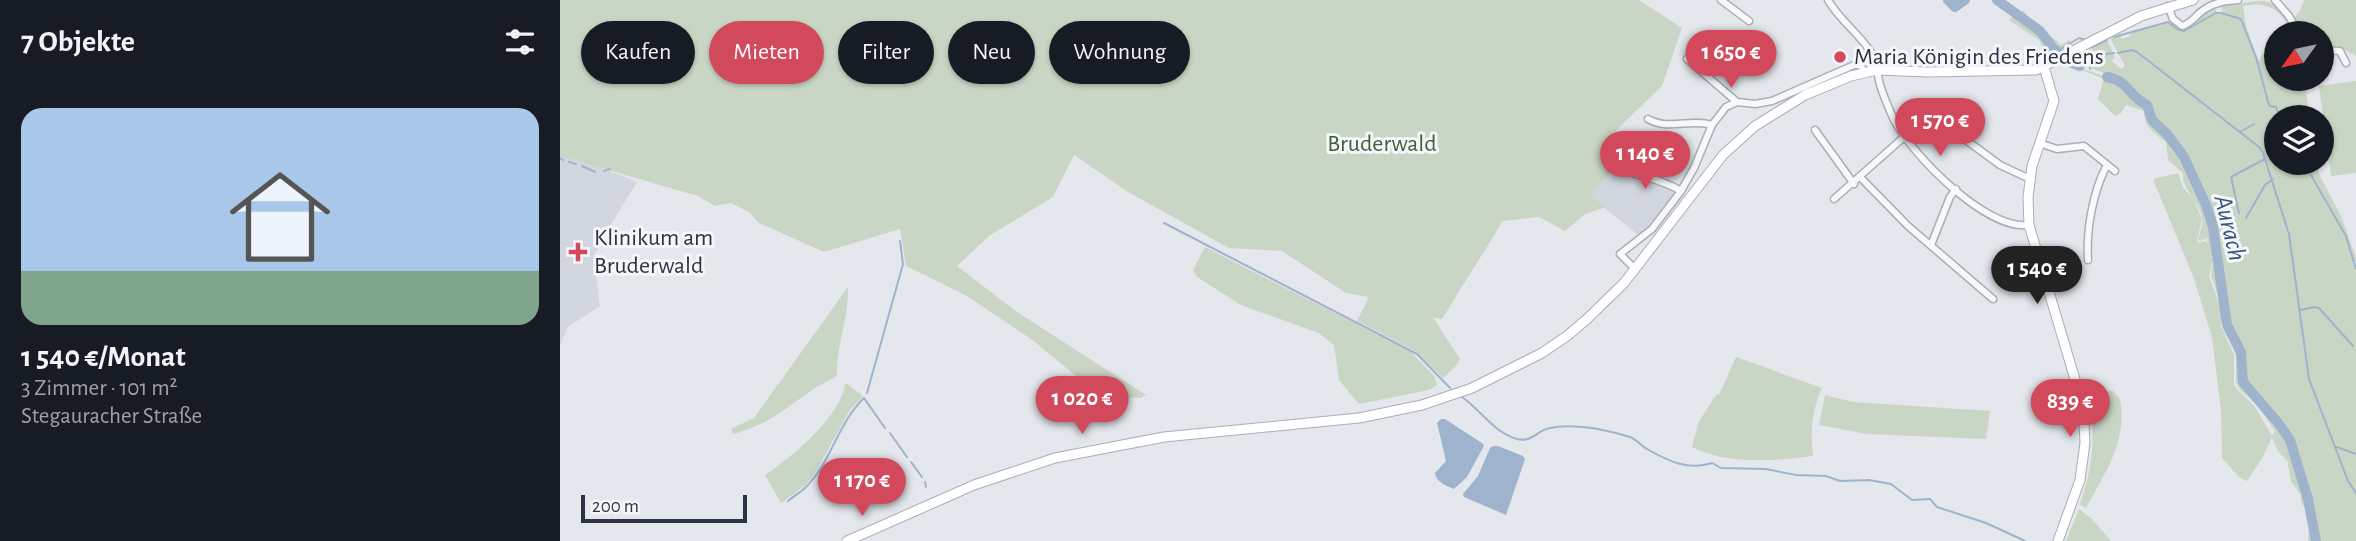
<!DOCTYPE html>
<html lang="de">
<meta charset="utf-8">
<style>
body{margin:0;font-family:"Alegreya Sans",sans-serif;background:#242831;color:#f1f3f6;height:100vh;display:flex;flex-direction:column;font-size:26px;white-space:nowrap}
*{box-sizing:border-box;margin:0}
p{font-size:23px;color:#9ea1a6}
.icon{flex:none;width:38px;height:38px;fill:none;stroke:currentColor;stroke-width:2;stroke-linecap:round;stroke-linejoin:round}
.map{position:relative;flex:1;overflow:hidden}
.sheet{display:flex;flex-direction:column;background:#171b24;width:560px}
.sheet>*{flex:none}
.top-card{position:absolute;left:21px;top:21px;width:665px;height:63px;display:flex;gap:14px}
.needle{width:46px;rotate:237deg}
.controls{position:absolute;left:1704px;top:21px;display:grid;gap:14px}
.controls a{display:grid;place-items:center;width:70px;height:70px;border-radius:50%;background:#171b24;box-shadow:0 2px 5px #0004;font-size:35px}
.scale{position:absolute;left:21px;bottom:18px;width:166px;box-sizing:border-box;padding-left:7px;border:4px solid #2b3445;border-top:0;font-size:19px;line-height:24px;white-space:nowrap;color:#2b3445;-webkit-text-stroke:5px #f4f6f9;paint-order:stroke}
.price{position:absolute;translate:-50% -60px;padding:0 16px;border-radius:24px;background:#d1495b;color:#fff;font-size:23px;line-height:46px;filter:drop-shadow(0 2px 4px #0008)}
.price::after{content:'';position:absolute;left:50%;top:42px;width:21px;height:16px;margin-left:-10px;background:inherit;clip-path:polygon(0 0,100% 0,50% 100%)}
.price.selected{background:#222;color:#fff}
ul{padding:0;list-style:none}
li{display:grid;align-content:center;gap:14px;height:371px;padding:0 21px}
li span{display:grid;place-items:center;height:217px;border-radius:21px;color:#555}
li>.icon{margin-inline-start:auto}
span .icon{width:126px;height:126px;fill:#fffc;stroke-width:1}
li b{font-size:30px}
h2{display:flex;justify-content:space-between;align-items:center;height:84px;padding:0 21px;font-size:30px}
.tag{padding:0 24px;border-radius:32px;background:#171b24;box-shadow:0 2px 5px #0004;font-size:24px;line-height:63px}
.tag.selected{background:#d1495b;color:#fff}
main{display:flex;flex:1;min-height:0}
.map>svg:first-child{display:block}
.built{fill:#d2d6de}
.green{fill:#c9d6c5;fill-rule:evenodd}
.water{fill:#9fb4cc}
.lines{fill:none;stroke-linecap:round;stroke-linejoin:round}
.stream{stroke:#9fb4cc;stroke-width:2}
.river{stroke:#9fb4cc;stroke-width:10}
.street-casing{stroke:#a9aeb7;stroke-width:9}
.secondary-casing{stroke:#a9aeb7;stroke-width:11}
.street{stroke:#f7f8fa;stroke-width:6}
.secondary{stroke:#fff;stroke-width:9}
.poi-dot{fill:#d1495b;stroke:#f4f6f9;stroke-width:2.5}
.labels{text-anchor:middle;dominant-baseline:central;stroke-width:6;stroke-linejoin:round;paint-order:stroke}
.poi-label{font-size:24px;fill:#2b3445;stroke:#f4f6f9;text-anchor:start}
.park-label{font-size:24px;fill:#3f6138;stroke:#f4f6f9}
.water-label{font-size:26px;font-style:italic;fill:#34527a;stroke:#f4f6f9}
</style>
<main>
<section class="sheet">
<h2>7 Objekte<svg class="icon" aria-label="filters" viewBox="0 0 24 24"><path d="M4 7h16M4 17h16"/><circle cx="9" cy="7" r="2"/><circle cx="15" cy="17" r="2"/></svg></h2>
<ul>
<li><span style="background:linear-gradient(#a9c7e8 75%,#7fa58c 0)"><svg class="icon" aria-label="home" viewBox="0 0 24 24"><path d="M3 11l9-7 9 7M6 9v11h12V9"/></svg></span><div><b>1 540 €/Monat</b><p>3 Zimmer · 101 m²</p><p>Stegauracher Straße</p></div></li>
</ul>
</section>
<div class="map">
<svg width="1796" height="541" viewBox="0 0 1796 541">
<rect width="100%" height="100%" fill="#e4e7ec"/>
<path class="built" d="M0 156 36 166 77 182 44 236 34 257 40 306 8 327 0 345Z
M1056 167 1108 185 1117 193 1081 237 1029 196Z"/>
<path class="green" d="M0 0H1079L1122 28 1102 86 1051 135 1043 158 1056 167 1030 196 1046 207 1025 214 1005 231 979 217 943 221 882 319 873 317 900 359 895 367 883 378 855 351 797 321 809 297 786 293 722 251 669 248 568 192 514 155 493 197 429 236 397 266 457 312 586 395 581 398 560 397 540 393 521 380 471 339 407 296 346 266 340 229 264 252 199 223 189 212 171 203 155 206 138 196 0 156Z
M1744 0H1796V56L1783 49 1762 45V33H1742L1734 18 1740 11Z
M1698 1C1719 0 1727 16 1736 33H1732C1722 11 1708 0 1683 6L1686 26 1699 62 1702 54 1717 51V79H1744L1750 117H1717V163H1755L1761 178 1781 216 1796 257V261L1793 262 1796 272V541H1748L1750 515 1742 504 1740 494 1731 481 1728 462 1718 451 1712 437 1703 457 1687 481 1680 478 1662 458 1661 410 1652 337 1633 276 1594 182V179L1618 173 1623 187 1632 198 1623 181V173L1608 160 1606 142C1594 133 1584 127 1584 111L1566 105 1561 113 1555 116 1538 99 1544 79 1505 63 1559 81 1560 79 1509 60 1547 40 1555 57 1552 61 1561 69 1565 66 1550 38 1560 34 1562 39 1571 36 1569 32 1607 22 1618 28H1627L1652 8H1654L1658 14 1663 11 1661 6ZM1633 198C1645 218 1644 219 1638 240L1640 241 1647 238 1650 255 1654 256 1651 275 1663 310V326L1676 356V382L1680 390 1696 403 1715 431 1712 436 1695 407 1674 386V355L1661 326V309L1649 276 1653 259C1647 254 1651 247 1646 241L1639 243 1637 240 1642 219Z
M1463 10C1466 13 1467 17 1469 20 1478 31 1492 35 1501 45L1509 40 1514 47 1489 60 1479 40 1449 20Z
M1796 81V173L1771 176 1759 86Z
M645 247 851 352 875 377 877 385 869 390 799 404 779 380 774 345 759 333 681 305 637 277 633 270Z
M288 287C289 318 276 346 277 376 269 381 260 384 252 390 223 410 208 425 173 434L171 429 194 418Z
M1176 357 1262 388C1252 410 1250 432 1253 456 1216 461 1166 465 1132 447L1139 421 1157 394 1159 395Z
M286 383 303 396 290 410 252 478 244 486 221 503 205 475C234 455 265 429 281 398 284 392 284 387 286 383Z
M1533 390 1553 391 1560 399C1568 441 1545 473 1526 508L1520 505C1532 469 1537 435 1528 398L1533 396Z
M1265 395 1293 402 1430 411 1426 439 1307 434 1259 425Z
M1519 509 1532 519 1551 541H1506Z"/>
<path class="water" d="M881 419H885L922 443 924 446 907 477 894 489C886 486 876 482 875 473L886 461 877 423Z
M933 446H938L963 456 965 459 946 515 904 497 903 494 918 476 930 448Z"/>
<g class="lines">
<path class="stream" d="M1554 37 1608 22 1617 29 1624 31 1656 13H1661L1681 19 1697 60 1708 102 1710 106 1716 107 1720 117
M1532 47 1547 40
M1497 51 1519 38 1526 40
M1558 53 1572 50 1577 52 1699 147 1703 153 1729 234 1749 379 1788 481 1796 493
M1530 69V56L1554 53
M1680 132 1694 124
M0 158 3 160
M9 162 16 164
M1744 163 1786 236 1796 269
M22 166 35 172
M44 171 50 169
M1679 213 1671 177 1705 159
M1686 218 1705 185 1713 179
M604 223 857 354 890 388
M1741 310 1754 307 1759 308 1793 346
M307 393 343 264 340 241
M902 397C921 410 933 432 957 439 972 443 977 430 990 428 1004 425 1025 427 1038 429 1048 431 1060 434 1070 437 1076 439 1081 446 1087 449 1108 461 1128 471 1152 463L1161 468 1206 469 1236 475 1266 476 1280 481 1309 480 1331 484 1352 500 1370 499 1377 507 1426 523 1465 541
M330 433 347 457
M1777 447 1796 454
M351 462 362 477
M365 482 366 487
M228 501C234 496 241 492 246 487 271 462 278 423 304 398L325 428"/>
<path class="river" d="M1388 0 1395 7 1405 0
M1437 0 1480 31 1493 48 1509 62 1520 66
M1547 77C1571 82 1567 96 1587 105L1592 120 1607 134 1624 157 1646 205 1653 227 1667 325 1681 352 1683 382 1719 424 1730 440 1748 499 1756 541"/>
<defs>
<path id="street" d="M1161 0 1189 21
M1268 0C1280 21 1301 35 1312 54 1318 64 1317 75 1320 85 1324 97 1329 109 1334 120 1353 156 1427 231 1469 225
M1715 0 1729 16 1738 33
M1608 6 1613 19 1622 26C1633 23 1636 14 1645 9 1655 2 1666 1 1678 0
M1762 50 1780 51 1786 63
M1127 59 1177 102
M1088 119C1109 131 1131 118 1152 125
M1391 129 1440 165 1470 179
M1255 130 1294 184
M1479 143 1497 149 1524 146 1555 171
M1047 162C1070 177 1098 176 1121 191
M1301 178 1348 226 1433 299
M1274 199 1344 137
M1371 245 1390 197 1396 189
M1528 260C1526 230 1533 191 1547 165
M1075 269 1060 254 1092 229 1121 191 1134 168 1152 125 1166 107 1177 102 1195 104 1212 101 1294 65H1300L1305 72"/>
<path id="secondary" d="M1484 67 1494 101 1472 166 1468 197 1469 225 1520 396 1524 424 1525 443 1520 480 1498 541
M287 541 414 485 495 458 604 437 799 418 862 405 912 388 982 353 1007 336 1027 319 1064 283 1163 155 1195 126 1245 95 1291 76 1317 70 1368 72 1476 70 1581 16 1633 0"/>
</defs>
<use href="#street" class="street-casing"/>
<use href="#secondary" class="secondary-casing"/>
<use href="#street" class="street"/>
<use href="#secondary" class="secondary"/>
</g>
<g class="poi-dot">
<circle cx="1280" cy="57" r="7"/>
<path d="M14.5 241.5h7v7h7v7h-7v7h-7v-7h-7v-7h7z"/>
</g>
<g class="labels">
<g class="poi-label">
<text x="1294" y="57">Maria Königin des Friedens</text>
<text x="34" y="238">Klinikum am<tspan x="34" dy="28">Bruderwald</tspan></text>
</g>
<g class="park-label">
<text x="822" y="144">Bruderwald</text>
</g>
<g class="water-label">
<text transform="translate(1670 228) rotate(76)">Aurach</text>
</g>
</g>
</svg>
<div class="controls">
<a><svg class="needle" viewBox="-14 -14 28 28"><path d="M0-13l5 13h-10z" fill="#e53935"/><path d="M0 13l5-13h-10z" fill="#9ea1a6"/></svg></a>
<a><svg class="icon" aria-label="layers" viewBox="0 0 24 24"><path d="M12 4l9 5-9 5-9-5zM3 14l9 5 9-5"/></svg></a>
</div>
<div class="scale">200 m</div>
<b class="price" style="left:1171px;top:90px">1 650 €</b>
<b class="price" style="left:1380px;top:158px">1 570 €</b>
<b class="price" style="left:1085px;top:191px">1 140 €</b>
<b class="price selected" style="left:1477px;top:306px">1 540 €</b>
<b class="price" style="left:522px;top:436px">1 020 €</b>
<b class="price" style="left:1510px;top:439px">839 €</b>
<b class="price" style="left:302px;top:518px">1 170 €</b>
<div class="top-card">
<a class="tag">Kaufen</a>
<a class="tag selected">Mieten</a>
<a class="tag">Filter</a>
<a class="tag">Neu</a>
<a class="tag">Wohnung</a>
</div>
</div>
</main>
